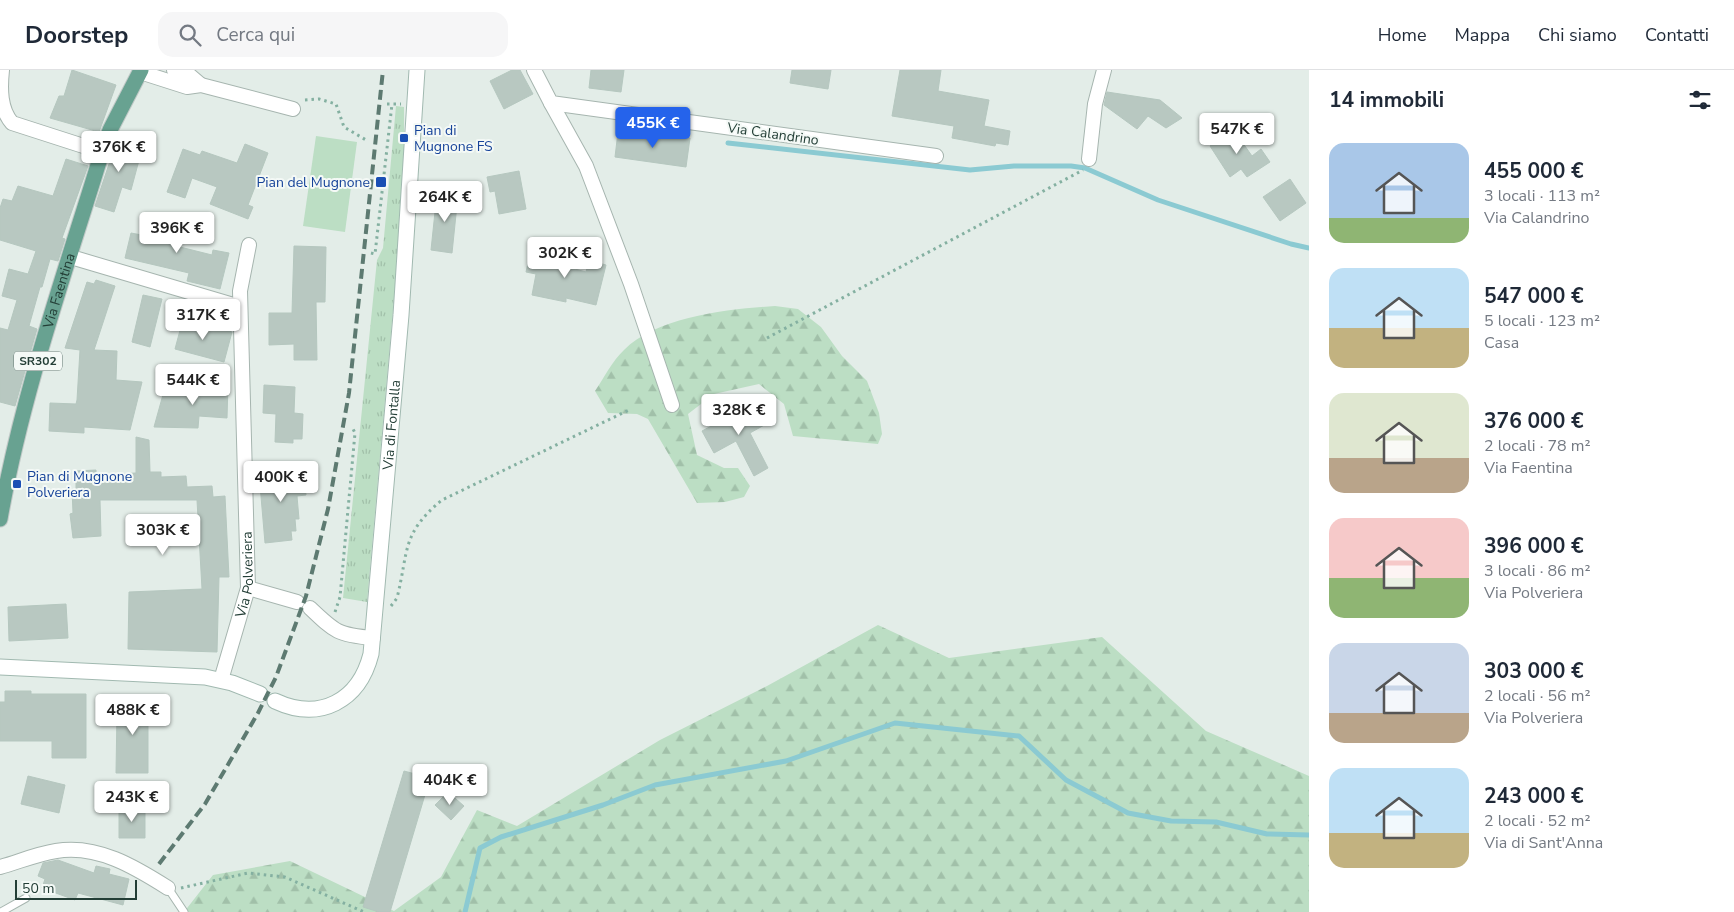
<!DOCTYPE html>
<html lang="it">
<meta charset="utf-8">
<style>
body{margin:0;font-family:"Nunito Sans",sans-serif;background:#f6f6f7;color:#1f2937;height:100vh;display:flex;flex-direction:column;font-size:19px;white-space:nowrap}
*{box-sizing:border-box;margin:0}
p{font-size:16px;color:#747a83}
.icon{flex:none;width:28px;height:28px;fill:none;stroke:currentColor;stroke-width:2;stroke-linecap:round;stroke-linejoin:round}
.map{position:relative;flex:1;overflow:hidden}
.drawer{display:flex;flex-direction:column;background:#fff;width:425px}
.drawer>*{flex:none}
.scale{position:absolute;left:15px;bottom:12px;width:122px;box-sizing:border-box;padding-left:5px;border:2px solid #233e36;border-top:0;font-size:14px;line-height:18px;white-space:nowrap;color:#233e36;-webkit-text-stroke:4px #f4f9f6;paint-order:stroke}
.price{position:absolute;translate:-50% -42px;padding:0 11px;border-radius:5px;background:#fff;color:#222;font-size:16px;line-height:32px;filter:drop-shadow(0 1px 2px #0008)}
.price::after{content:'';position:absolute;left:50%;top:30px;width:15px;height:11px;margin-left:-8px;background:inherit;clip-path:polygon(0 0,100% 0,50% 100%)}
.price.current{background:#2563eb;color:#fff}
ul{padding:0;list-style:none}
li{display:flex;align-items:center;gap:15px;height:125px;padding:0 20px}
li span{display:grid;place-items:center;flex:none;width:140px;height:100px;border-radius:15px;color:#555}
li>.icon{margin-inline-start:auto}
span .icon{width:60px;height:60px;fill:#fffc;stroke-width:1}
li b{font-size:21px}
h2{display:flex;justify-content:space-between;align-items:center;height:60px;padding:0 20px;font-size:21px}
header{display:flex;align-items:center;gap:30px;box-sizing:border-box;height:70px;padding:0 25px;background:#fff;border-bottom:1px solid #e0e1e3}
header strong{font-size:24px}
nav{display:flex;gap:28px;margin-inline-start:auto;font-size:18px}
.search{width:350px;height:45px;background:#f6f6f7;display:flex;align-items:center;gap:12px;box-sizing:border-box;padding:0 18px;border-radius:15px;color:#747a83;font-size:19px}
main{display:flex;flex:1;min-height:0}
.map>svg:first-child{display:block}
.grass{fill:url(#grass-tufts)}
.forest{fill:url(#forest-firs)}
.pitch{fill:#bcdec4}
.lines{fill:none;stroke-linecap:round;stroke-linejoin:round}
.stream{stroke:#8bcad2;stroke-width:5}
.building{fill:#b8c8c1;stroke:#b5c7bf}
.lane-casing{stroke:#a6b5af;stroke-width:9}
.street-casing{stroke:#a6b5af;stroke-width:16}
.secondary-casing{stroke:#a1b9b0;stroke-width:17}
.primary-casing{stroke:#c1c9c7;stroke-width:17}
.path{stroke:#84b0a1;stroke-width:3;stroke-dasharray:2.5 4;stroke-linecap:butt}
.lane{stroke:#fff;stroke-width:7}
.street{stroke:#fff;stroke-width:14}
.secondary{stroke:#fff;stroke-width:15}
.primary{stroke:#68a291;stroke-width:15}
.rail{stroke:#5d7a71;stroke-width:4;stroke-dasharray:10 5;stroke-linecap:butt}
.transit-dot{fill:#1a4fb4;stroke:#f4f9f6;stroke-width:2}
.labels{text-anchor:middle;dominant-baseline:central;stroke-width:4;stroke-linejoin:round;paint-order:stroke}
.shield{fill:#f4f9f6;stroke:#627670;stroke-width:1}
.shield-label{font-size:12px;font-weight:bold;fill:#233e36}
.transit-label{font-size:14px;fill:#164399;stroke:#f4f9f6;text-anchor:start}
.street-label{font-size:14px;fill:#233e36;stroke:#f4f9f6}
</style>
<header>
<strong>Doorstep</strong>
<div class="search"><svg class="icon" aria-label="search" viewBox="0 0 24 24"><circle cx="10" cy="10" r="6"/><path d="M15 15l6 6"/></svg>Cerca qui</div>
<nav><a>Home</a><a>Mappa</a><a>Chi siamo</a><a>Contatti</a></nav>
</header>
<main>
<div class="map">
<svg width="1309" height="842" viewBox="0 0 1309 842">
<defs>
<pattern id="grass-tufts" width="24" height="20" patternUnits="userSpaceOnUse" patternTransform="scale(1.25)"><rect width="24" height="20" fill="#bcdec4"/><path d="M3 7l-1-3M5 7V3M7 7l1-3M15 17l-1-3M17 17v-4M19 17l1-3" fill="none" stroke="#a1c0a9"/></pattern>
<pattern id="forest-firs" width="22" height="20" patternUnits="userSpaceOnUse" patternTransform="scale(1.25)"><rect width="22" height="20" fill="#bcdec4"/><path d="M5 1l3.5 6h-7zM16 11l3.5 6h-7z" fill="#a1c0a9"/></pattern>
</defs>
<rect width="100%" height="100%" fill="#e3ede8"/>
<path class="grass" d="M396 36 404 37V68L408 72 367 532 343 528 377 190 383 178Z"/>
<path class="forest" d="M775 236 798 239 821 257 842 286 867 311 879 343 882 364 878 374 793 366 784 334 759 314 714 324 688 344 697 385 724 398H738L750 416 744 427 725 432 697 433 648 349 637 344 608 343 595 321C604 308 612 291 624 280 658 246 729 239 775 236Z
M878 555 949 588 1102 567 1206 661 1309 706V842H184L213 805 290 791 394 841 441 807 477 740 517 756 660 670 767 616Z"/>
<path class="pitch" d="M316 66 357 72 345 162 303 156Z"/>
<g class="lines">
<path class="stream" d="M728 73 970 100 1014 96H1071L1085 98 1158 130 1291 174 1309 178
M465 842 480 778 501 767 603 735 655 715 786 691 895 653 1019 666 1066 710 1128 743 1171 751 1216 752 1267 764 1309 765"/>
</g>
<path class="building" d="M72 0 116 15 99 62 50 48 59 26H64Z
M512 0H520L533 24 504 39 490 11Z
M591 0H624L621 22 589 18Z
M792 0H831L828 19 790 13Z
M900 0H941L938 21 989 30 984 56 1010 61 1008 75 996 73 995 76 952 68 954 56 892 46Z
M1107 22 1160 30 1182 48 1166 58 1148 46 1137 59 1104 35Z
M1227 57 1237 72 1240 69 1252 86 1261 79 1270 92 1247 107 1241 99 1230 107 1210 76 1218 70 1215 65Z
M618 62 664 68 665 65 690 68 686 97 615 87Z
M118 67 134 70V74L142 79 131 120 122 117 114 142 95 136Z
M245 74 268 83 248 135 253 137 248 149 210 134 217 117 192 108 185 128 167 122 183 79 200 85 202 81 237 93Z
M66 89 88 96 62 168 65 169 58 191 50 189 42 217H40L29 256 37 259 15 336 0 332V258L8 260 17 230 2 226 9 199 28 204 36 181 0 170V138L3 129 12 131 18 116 53 126Z
M519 101 526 139 499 144 495 121 490 122 487 107Z
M1290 109 1306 133 1280 151 1263 127Z
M437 123 458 125 452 183 431 180Z
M152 146 182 153 176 176 212 185 213 180 229 183 220 219 187 211 189 203 125 188 131 163 147 166Z
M294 176 326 177 325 232H316L317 290H294V274L269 275V243H292Z
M531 180 562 187 560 195 586 202 589 190 606 195 596 235 566 228V232L532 225 536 204 526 202Z
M96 210 115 216 94 280 117 281 116 310 142 312 130 360 84 357V363L49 361 50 333 76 334 77 330 80 280 65 278 87 212 94 214Z
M143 225 162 229 150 277 132 272Z
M183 249 232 262 224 292 175 279Z
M195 313 228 314 227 348 199 346 198 358 154 357 164 321 194 322Z
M264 315 295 317 294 343 303 344 302 369H293V373L275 372 276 344 263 343Z
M754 333 766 354 750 363 768 398 754 406 736 371 714 383 702 361Z
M136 367 149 370 150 402H161V407L186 406 187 417 212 416 213 427 225 426 229 507H219L217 582 128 579 129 522 202 519 197 430H100L101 466 73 468 70 444 73 443 72 419H76V401L96 400V405L136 403Z
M303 399 306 425 297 426 299 449H295L296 461H291L292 470 265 473 259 403Z
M66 534 68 568 9 571 8 537Z
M5 621H31V624H86V688H52V671H0V632H5Z
M122 627H148V703H116L117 642H122Z
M404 701 430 708 390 842H379L363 837Z
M28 706 65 715 59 743 21 734Z
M448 722 464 736 451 750 435 735Z
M119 738H145V768H119Z
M58 790 94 803 96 796 110 799 109 804 129 809 123 835 78 823 75 830 42 818 45 809 38 806 43 793Z"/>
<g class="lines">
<defs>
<path id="lane" d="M168 818 184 842
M1 842 26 828"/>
<g id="street">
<path d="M2 0C0 19 0 39 12 53L102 82"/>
<path d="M174 0 188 4 201 15"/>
<path d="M534 0 551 33 936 86"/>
<path d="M140 2 187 17 201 15 293 39"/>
<path d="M551 33 586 96 631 214 672 335"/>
<path d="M1089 89 1095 34 1104 0"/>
<path d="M71 187 240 237"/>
<path d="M248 518 297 532"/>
<path d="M310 538C335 562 338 565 373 568"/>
<path id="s1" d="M221 610 248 518 240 221 249 175"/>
<path d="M0 797C18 792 37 784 56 781 97 774 135 797 168 818"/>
</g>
<g id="secondary">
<path d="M0 597 205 607 232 613 260 624"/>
<path id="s2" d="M275 631C320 652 359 631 371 584L401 245 417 0"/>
</g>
<g id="primary">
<path id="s3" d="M0 449C22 324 65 203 102 82L110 60 141 0"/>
</g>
</defs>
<use href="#lane" class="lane-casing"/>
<use href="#street" class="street-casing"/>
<use href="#secondary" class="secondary-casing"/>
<use href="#primary" class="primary-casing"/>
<path class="path" d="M305 30 319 29 336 34 344 57 366 70
M387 34H401
M371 183 375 184 392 34
M767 268 1083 100
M391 536 397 528C409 480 401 464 442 430L631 339
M335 542 340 527 355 363 353 359
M181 818 248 803 285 807 364 842"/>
<use href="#lane" class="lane"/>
<use href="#street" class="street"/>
<use href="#secondary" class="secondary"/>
<use href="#primary" class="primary"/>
<path class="rail" d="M159 794 205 734 258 643 276 607 306 526 328 439 349 323 383 0"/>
</g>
<g class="transit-dot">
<rect x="399" y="63" width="10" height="10" rx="2.5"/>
<rect x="375" y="106" width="12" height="12" rx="2.5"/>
<rect x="12" y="409" width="10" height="10" rx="2.5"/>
</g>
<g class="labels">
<rect class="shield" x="14" y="281.5" width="48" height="19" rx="4"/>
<g class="shield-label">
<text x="38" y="291">SR302</text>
</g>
<g class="transit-label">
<text x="414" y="60">Pian di<tspan x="414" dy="16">Mugnone FS</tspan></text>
<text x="370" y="112" text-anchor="end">Pian del Mugnone</text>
<text x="27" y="406">Pian di Mugnone<tspan x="27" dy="16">Polveriera</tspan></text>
</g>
<g class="street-label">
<text transform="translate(773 64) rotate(8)">Via Calandrino</text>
<text stroke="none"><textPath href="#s3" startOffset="236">Via Faentina</textPath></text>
<text stroke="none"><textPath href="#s2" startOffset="355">Via di Fontalla</textPath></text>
<text stroke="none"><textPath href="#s1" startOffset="109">Via Polveriera</textPath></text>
</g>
</g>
</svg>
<div class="scale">50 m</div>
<b class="price current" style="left:653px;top:79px">455K €</b>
<b class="price" style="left:1237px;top:85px">547K €</b>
<b class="price" style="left:119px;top:103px">376K €</b>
<b class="price" style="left:445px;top:153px">264K €</b>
<b class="price" style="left:177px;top:184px">396K €</b>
<b class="price" style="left:565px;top:209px">302K €</b>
<b class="price" style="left:203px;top:271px">317K €</b>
<b class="price" style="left:193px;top:336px">544K €</b>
<b class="price" style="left:739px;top:366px">328K €</b>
<b class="price" style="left:281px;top:433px">400K €</b>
<b class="price" style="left:163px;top:486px">303K €</b>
<b class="price" style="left:133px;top:666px">488K €</b>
<b class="price" style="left:450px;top:736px">404K €</b>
<b class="price" style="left:132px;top:753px">243K €</b>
</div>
<section class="drawer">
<h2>14 immobili<svg class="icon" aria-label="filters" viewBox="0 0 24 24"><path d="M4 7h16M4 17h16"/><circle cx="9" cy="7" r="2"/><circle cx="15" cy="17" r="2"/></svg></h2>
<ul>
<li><span style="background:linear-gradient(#a9c7e8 75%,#8fb573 0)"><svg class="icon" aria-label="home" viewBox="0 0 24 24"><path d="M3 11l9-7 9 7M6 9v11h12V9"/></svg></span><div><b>455 000 €</b><p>3 locali · 113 m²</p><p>Via Calandrino</p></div></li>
<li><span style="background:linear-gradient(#bfe0f5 60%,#c2b280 0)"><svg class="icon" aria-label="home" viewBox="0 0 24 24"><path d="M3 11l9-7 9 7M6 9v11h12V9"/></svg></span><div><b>547 000 €</b><p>5 locali · 123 m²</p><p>Casa</p></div></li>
<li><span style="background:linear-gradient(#dfe7d0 65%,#b9a48a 0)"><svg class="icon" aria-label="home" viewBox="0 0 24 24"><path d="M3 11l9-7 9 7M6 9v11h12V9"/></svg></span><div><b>376 000 €</b><p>2 locali · 78 m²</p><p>Via Faentina</p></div></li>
<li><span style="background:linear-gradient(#f6c9c9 60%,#8fb573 0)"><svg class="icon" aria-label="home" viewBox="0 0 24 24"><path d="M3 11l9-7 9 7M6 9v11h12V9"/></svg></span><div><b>396 000 €</b><p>3 locali · 86 m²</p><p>Via Polveriera</p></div></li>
<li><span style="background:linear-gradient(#c9d6e8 70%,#b9a48a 0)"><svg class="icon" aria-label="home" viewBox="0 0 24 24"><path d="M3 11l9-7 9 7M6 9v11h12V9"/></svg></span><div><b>303 000 €</b><p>2 locali · 56 m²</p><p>Via Polveriera</p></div></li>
<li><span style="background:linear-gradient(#bfe0f5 65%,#c2b280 0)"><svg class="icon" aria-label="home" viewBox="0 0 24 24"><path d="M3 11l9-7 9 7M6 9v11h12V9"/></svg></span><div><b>243 000 €</b><p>2 locali · 52 m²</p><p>Via di Sant'Anna</p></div></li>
</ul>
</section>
</main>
